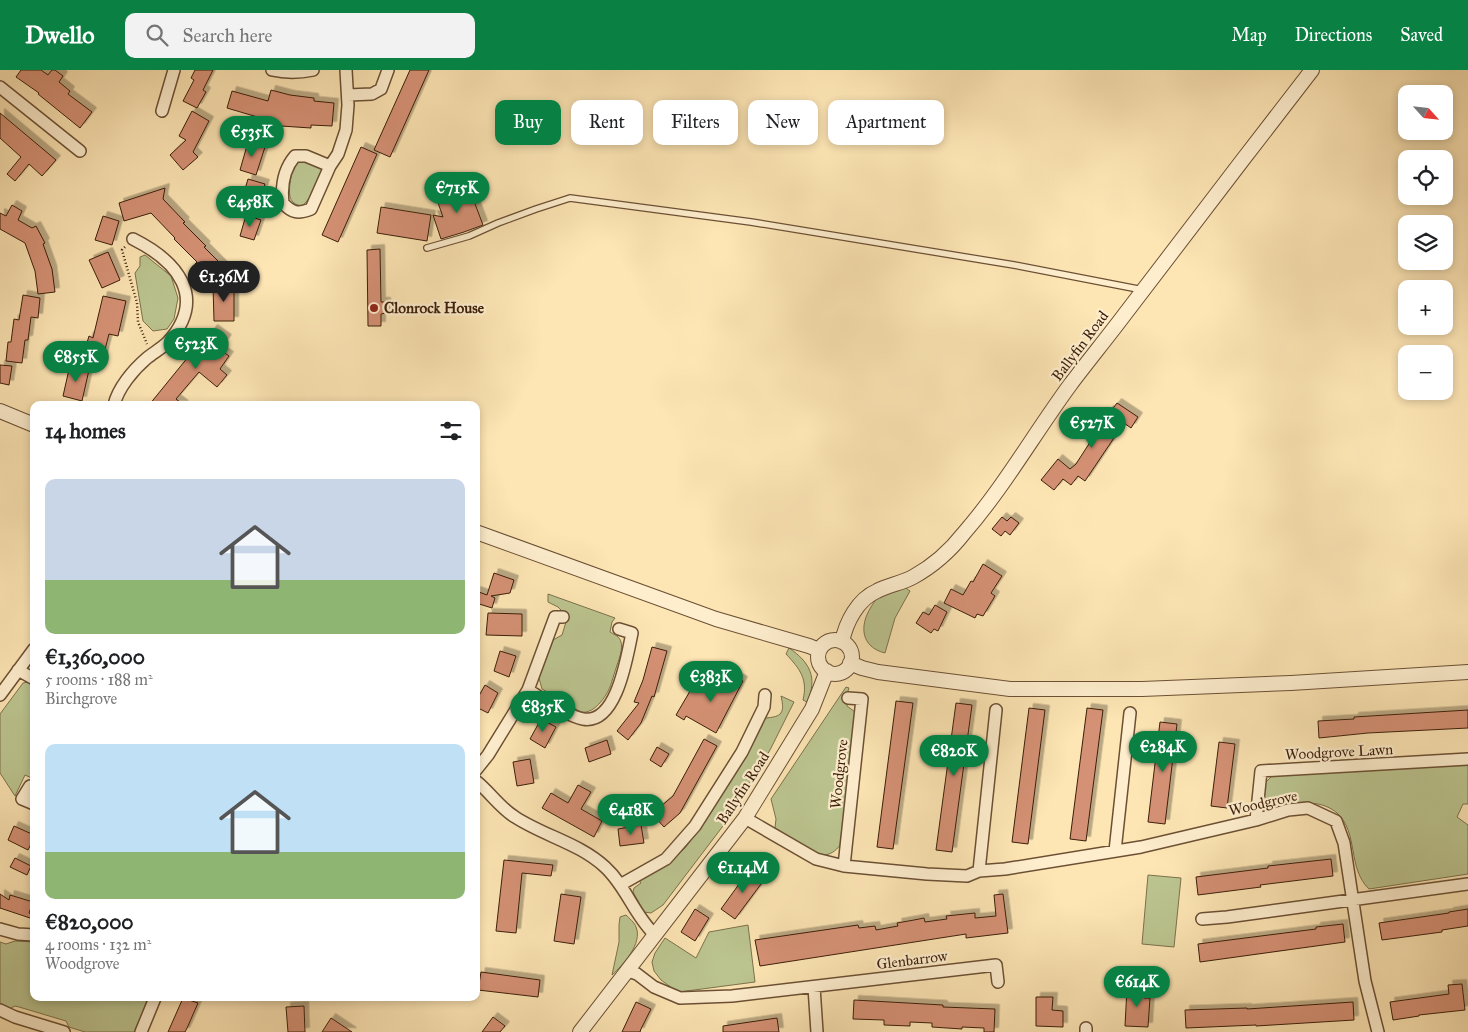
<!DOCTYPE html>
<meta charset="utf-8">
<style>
body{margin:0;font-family:"IM FELL Great Primer",serif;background:#f2f2f2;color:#202124;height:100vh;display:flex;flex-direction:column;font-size:19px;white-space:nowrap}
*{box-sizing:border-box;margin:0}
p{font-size:16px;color:#757577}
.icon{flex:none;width:28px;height:28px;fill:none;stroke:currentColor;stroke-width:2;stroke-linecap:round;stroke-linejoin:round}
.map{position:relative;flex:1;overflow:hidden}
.panel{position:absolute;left:30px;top:331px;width:450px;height:600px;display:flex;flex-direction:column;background:#fff;border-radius:10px;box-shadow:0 2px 8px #0003}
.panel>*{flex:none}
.top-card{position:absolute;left:495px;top:30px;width:475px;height:45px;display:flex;gap:10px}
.needle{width:32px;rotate:117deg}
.buttons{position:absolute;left:1398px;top:15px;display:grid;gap:10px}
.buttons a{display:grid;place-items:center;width:55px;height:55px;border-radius:10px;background:#fff;box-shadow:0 2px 8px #0003;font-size:25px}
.price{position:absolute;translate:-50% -42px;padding:0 11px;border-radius:18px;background:#0b8043;color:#fff;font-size:16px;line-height:32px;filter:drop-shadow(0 1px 2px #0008)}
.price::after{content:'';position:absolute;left:50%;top:30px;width:15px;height:11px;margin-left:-8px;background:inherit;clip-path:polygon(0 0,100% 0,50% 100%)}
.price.selected{background:#222;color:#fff}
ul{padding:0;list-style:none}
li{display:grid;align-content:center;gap:10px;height:265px;padding:0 15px}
li span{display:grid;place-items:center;height:155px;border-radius:10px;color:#555}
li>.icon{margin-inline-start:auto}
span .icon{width:90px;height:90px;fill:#fffc;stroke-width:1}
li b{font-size:21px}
h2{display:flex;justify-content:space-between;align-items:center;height:60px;padding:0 15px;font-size:21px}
.chip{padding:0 18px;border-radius:10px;background:#fff;box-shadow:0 2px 8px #0003;font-size:18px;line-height:45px}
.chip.selected{background:#0b8043;color:#fff}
header{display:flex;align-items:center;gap:30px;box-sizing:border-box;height:70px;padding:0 25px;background:#0b8043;color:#fff}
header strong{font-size:24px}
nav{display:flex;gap:28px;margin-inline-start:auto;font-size:18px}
.search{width:350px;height:45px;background:#f2f2f2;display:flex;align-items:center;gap:12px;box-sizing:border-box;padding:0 18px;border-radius:10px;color:#757577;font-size:19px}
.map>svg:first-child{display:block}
.green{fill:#bcc590;stroke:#7c724c}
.building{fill:#d59175;stroke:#3b1e09;filter:url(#shadow)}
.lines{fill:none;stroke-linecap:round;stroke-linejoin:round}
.service-casing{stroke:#6c5034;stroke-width:8}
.minor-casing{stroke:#6c5034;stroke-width:14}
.tertiary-casing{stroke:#6c5034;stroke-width:16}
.path{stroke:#3b1e09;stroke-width:2.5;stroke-dasharray:1 2.5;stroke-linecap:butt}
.service{stroke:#feeece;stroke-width:5.5}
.minor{stroke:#feeece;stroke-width:11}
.tertiary{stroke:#feeece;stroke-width:14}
.poi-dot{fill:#8f2418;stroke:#feeece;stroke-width:2}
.labels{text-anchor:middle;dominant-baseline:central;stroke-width:4.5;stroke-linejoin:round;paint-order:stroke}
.poi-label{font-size:15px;font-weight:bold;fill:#3b1e09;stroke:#feeece;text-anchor:start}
.street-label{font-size:15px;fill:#3b1e09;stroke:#feeece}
</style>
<header>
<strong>Dwello</strong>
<div class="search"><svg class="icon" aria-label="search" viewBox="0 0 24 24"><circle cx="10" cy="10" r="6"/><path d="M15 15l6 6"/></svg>Search here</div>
<nav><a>Map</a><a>Directions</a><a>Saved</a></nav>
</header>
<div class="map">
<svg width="1468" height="962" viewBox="0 0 1468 962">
<defs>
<filter id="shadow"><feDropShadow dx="4.5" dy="-4.5" stdDeviation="0" flood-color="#0004"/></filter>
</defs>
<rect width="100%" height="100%" fill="#fde5b4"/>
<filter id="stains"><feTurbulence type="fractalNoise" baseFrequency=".004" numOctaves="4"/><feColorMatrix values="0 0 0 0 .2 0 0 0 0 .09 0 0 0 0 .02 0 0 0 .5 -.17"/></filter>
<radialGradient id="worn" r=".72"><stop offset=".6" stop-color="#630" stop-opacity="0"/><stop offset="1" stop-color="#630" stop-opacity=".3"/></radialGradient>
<path class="green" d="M301 90 322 99C321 109 310 130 302 136 288 134 289 124 290 113 291 106 291 99 295 92Z
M145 185 171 206 178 228 174 249 167 259 153 261 143 251 135 203 140 196V187Z
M903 516 910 521 895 548 885 583C861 577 859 556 871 537 873 534 875 530 878 528 885 523 895 520 903 516Z
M548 524 615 548 612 552 610 562C614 564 620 567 621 572 623 579 619 589 617 595 615 600 614 606 612 611 609 623 595 645 581 642L542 619 539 608 553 570 562 565 566 552 565 544 558 537 548 532Z
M789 578C810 592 818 608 807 632L803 630C808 609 800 599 786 584Z
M28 612 34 616V709L25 705 15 726 0 703V644L23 613Z
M846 617 849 618 847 624V636L855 642 856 648 840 775C836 781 830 785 823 785 813 786 785 764 775 758L776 749 771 729Z
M781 626 794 632 770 680 723 756 663 835 651 843 644 842 633 822 634 818 641 813 639 810 672 791 686 777 714 737 748 680 765 648C782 647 785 643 781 626Z
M1468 693V734H1463L1457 747 1468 755V804L1369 819C1347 798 1359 763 1337 743 1324 732 1309 732 1293 735 1289 736 1283 738 1278 737 1272 735 1267 730 1263 726V715L1272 706 1282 704Z
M1148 805 1181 808 1174 877 1142 874Z
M626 845C629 848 635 853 636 857 643 873 623 895 612 905L619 872V855L620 847Z
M748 855 755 912 679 922 672 918 661 910 654 901 652 892 655 883 665 868 696 888 709 862Z
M15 871 34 872V928H153L138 962H85L69 957 66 951 19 937 15 936 9 939 0 934V872L6 874Z"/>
<path class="building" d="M21 0H41L48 5 52 0H55L63 6 59 12 70 21 68 24 92 42 80 58 38 24 39 23 16 7Z
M195 0H213L203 20 206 22 197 38 183 31 194 10 191 8Z
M410 0H429L390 87 374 80Z
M271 20 290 25 314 28V31L334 33 332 56 311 55V58L281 56 263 52 264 49 227 38 232 21 268 31Z
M192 41 209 51 193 82 198 87 183 100 170 85 186 70 179 66Z
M0 43 56 90 42 106 29 94 15 111 7 104 21 87 0 68Z
M248 72 265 77 256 105 240 100Z
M361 77 377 84 338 172 322 165Z
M248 109 265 114 256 141 240 136Z
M165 118 163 129 185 152 183 153 206 176 204 177 224 197 212 210 195 194 197 192 174 169 175 168 151 143 124 151 119 133Z
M469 118 483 155 464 162 441 169 433 145 443 147 437 130Z
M12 135 22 141 18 150 32 158 36 156 45 173 43 174 52 199 55 222 38 224 35 201 25 173 0 159V143L6 146Z
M381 137 431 145 427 171 377 163Z
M246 145 261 150 254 170 240 166Z
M103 146 119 151 112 175 95 170Z
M380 179 381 232H386V243L381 244V256H368L367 180Z
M108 182 120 210 102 218 89 190Z
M213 216H234V251H214Z
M23 225 40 228 38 248 31 247 28 270H25L22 293 6 291 8 272H11L14 249 19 250Z
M103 226 126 231 118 266 109 264 101 295 82 290 89 266 93 268Z
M213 259 227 269 219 279 229 286 220 299 227 305 217 317 199 302 176 329 184 335H149L193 281 195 283Z
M0 295 12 296 9 315 0 313Z
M70 295 89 300 82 331 63 326Z
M1117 333 1138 347 1131 358 1124 353 1085 411 1078 406 1071 415 1063 409 1054 420 1041 410 1058 389 1070 399 1076 394 1103 352 1101 351 1109 340 1111 341Z
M1002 447 1007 451 1011 447 1019 453 1010 465 1005 461 1001 466 992 459Z
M983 494 1002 506 991 523 995 526 983 546 977 544 975 548 944 533 951 519 963 525 971 511 973 512Z
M494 503 514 510 510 523 491 526 495 528 492 538 476 533V521L487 525Z
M935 535 947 542 938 561 934 559 931 563 916 553 923 542 929 545Z
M488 543 522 544V566L486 565Z
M652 577 667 581 654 627 652 626 641 653 628 670 617 661 639 633 634 632 643 610Z
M500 581 516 586 509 607 494 601Z
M721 603 729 607 731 604 743 611 716 663 686 646 684 650 676 645 693 616 709 625Z
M485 615 498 623 488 643 476 637V631Z
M896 631 913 633 893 779 877 777Z
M956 633 972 635 952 782 936 780Z
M1029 638 1045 640 1028 774 1012 772Z
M1087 638 1103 640 1086 771 1070 769Z
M1468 640V658L1368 663 1319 668 1318 651 1354 649V647Z
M541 649 556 657 545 678 530 669Z
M1160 652 1177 654 1165 754 1148 752Z
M704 669 717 676 680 743 664 757 654 746V742L673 726Z
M607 670 611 684 589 692 585 678Z
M1219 672 1235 674 1227 738 1211 736Z
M657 677 669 684 661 697 650 690Z
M530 689 534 713 517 716 513 692Z
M578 715 591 722 581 739 602 751 594 767 542 738 551 723 568 733Z
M641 755 644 773 620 776 618 759Z
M14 756 34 765V768L28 780 8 770Z
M15 788 31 796 27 805 10 797Z
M1331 789 1333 806 1260 815 1261 817 1198 825 1196 807 1268 798V796Z
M504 790 553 795 551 806 522 803 516 863 496 861Z
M750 799 764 810 735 849 721 839Z
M0 824 9 830 10 825 33 832 29 843 34 846 33 849 0 838Z
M561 824 581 827 574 874 554 871Z
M1003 824 1008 863 966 868V864L760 896 755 870 858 855 859 858 875 856 876 860 898 856 897 853 914 850 924 848 925 852 947 849 946 846 975 843V848L996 846 994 825Z
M695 839 709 848 695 871 681 862Z
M1468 839V856L1442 860V862L1382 870 1379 853 1449 843V842Z
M1343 854 1345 872 1200 892 1198 874 1316 859V857Z
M481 902 540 910 538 927 478 920Z
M1462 914 1465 940 1419 945V946L1393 950 1390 932 1449 924 1448 915Z
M1127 918 1145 919 1144 928H1150L1148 957 1125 956Z
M1036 927H1053L1052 940 1063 941V957L1036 956Z
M183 928 198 933 188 956 185 962H168Z
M854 930 943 935V937L995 939 994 962H984V958L962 957V959L932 957V953L910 952V956L884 955V950L853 949Z
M636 932 651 939 641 959 640 962H622Z
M1353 932 1354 950 1256 956V955L1186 958 1185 940 1247 938V939Z
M304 936 305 962H288L286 937Z
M493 947 505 956 500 962H482Z
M331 948 352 962H322Z
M777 948 779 962H723V956Z"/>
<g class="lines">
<defs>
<path id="service" d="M427 178 469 166 498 153 536 139 570 128 751 152 1014 195 1143 220"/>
<path id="minor" d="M272 0C285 3 299 3 313 0
M0 17 80 81
M348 25 372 24 381 19 388 0
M162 41 174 0
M330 96 306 86H295C284 99 281 116 283 133 292 143 298 144 311 139L330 96 338 84 346 60 348 35 346 0
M114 335C118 318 133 300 147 288 153 283 162 278 168 272 208 227 177 191 133 169
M18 600 34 609
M528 620C543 629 567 646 583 649 617 655 627 586 632 563L619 559
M0 625 34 579
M476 700 488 685 528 620 555 547H563
M476 711C490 722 500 738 515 747 544 766 579 773 605 797 626 816 634 845 655 865
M30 716 22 729 34 734
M745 748 816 789 844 796 927 804 967 806 979 801 1005 799 1141 777 1256 750 1288 740 1308 738 1336 751 1344 773 1365 911 1378 962
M1256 750 1261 701 1468 689
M1115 781 1130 643
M844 796 862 629 848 628
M979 801 996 640
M620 815 666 789 695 756 742 682 764 637 765 625
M1202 849 1227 847 1468 814
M0 859 18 864 34 865
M628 901 637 904 654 917 680 928 732 926 996 895 998 912
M814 917 817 962
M0 940 15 947 64 962
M141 962 155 928
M1086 962V958"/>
<path id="tertiary" d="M0 341 34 355
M476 462 716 549 809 576 819 580
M818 587a17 17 0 1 1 34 0a17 17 0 1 1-34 0Z
M842 572C846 552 858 529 877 521 889 515 902 513 913 507 933 496 950 481 964 463 1004 417 1034 364 1070 315 1088 291 1107 268 1125 244 1188 162 1249 81 1312 0
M850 593 862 598 878 602 1010 619H1142L1291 613 1468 602
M580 962 745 748 812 639 827 601"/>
</defs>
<use href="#service" class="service-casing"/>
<use href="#minor" class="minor-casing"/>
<use href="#tertiary" class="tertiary-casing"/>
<path class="path" d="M125 177 122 180 137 233 138 252 147 274"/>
<use href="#service" class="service"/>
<use href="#minor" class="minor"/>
<use href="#tertiary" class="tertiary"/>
</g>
<circle class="poi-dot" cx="374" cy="238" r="5"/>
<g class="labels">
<g class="poi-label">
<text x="384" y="238">Clonrock House</text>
</g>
<g class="street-label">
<text transform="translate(1080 276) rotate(-53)">Ballyfin Road</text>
<text transform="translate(1339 682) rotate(-3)">Woodgrove Lawn</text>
<text transform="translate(839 704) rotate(-84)">Woodgrove</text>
<text transform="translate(743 718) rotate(-57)">Ballyfin Road</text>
<text transform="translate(1263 733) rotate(-13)">Woodgrove</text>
<text transform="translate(912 890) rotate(-7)">Glenbarrow</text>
</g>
</g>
<rect width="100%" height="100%" filter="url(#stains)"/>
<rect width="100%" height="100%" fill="url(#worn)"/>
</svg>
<div class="buttons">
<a><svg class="needle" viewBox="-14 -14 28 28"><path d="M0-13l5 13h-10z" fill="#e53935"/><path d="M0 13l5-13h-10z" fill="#757577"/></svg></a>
<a><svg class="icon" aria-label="locate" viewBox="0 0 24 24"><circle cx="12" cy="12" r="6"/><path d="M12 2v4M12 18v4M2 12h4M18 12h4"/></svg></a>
<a><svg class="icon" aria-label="layers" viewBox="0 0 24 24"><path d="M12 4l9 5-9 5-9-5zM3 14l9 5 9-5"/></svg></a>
<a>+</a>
<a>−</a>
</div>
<b class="price" style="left:252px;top:88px">€535K</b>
<b class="price" style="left:457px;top:144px">€715K</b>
<b class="price" style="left:250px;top:158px">€458K</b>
<b class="price selected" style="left:224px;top:233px">€1.36M</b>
<b class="price" style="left:196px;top:300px">€523K</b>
<b class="price" style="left:76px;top:313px">€855K</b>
<b class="price" style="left:1092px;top:379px">€527K</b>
<b class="price" style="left:711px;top:633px">€383K</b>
<b class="price" style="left:543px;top:663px">€835K</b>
<b class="price" style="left:1163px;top:703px">€284K</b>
<b class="price" style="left:954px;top:707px">€820K</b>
<b class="price" style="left:631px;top:766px">€418K</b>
<b class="price" style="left:743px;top:824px">€1.14M</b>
<b class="price" style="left:1137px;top:938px">€614K</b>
<div class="top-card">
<a class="chip selected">Buy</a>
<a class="chip">Rent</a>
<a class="chip">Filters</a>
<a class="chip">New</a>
<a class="chip">Apartment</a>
</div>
<section class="panel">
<h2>14 homes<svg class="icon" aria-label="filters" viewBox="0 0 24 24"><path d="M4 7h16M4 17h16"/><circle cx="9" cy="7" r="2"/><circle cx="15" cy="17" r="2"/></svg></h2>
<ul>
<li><span style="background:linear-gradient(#c9d6e8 65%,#8fb573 0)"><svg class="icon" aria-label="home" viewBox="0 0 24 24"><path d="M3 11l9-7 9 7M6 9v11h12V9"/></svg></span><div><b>€1,360,000</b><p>5 rooms · 188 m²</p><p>Birchgrove</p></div></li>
<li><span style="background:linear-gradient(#bfe0f5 70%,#8fb573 0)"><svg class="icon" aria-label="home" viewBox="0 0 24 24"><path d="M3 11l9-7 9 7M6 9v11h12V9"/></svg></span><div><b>€820,000</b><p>4 rooms · 132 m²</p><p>Woodgrove</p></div></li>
</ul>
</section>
</div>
